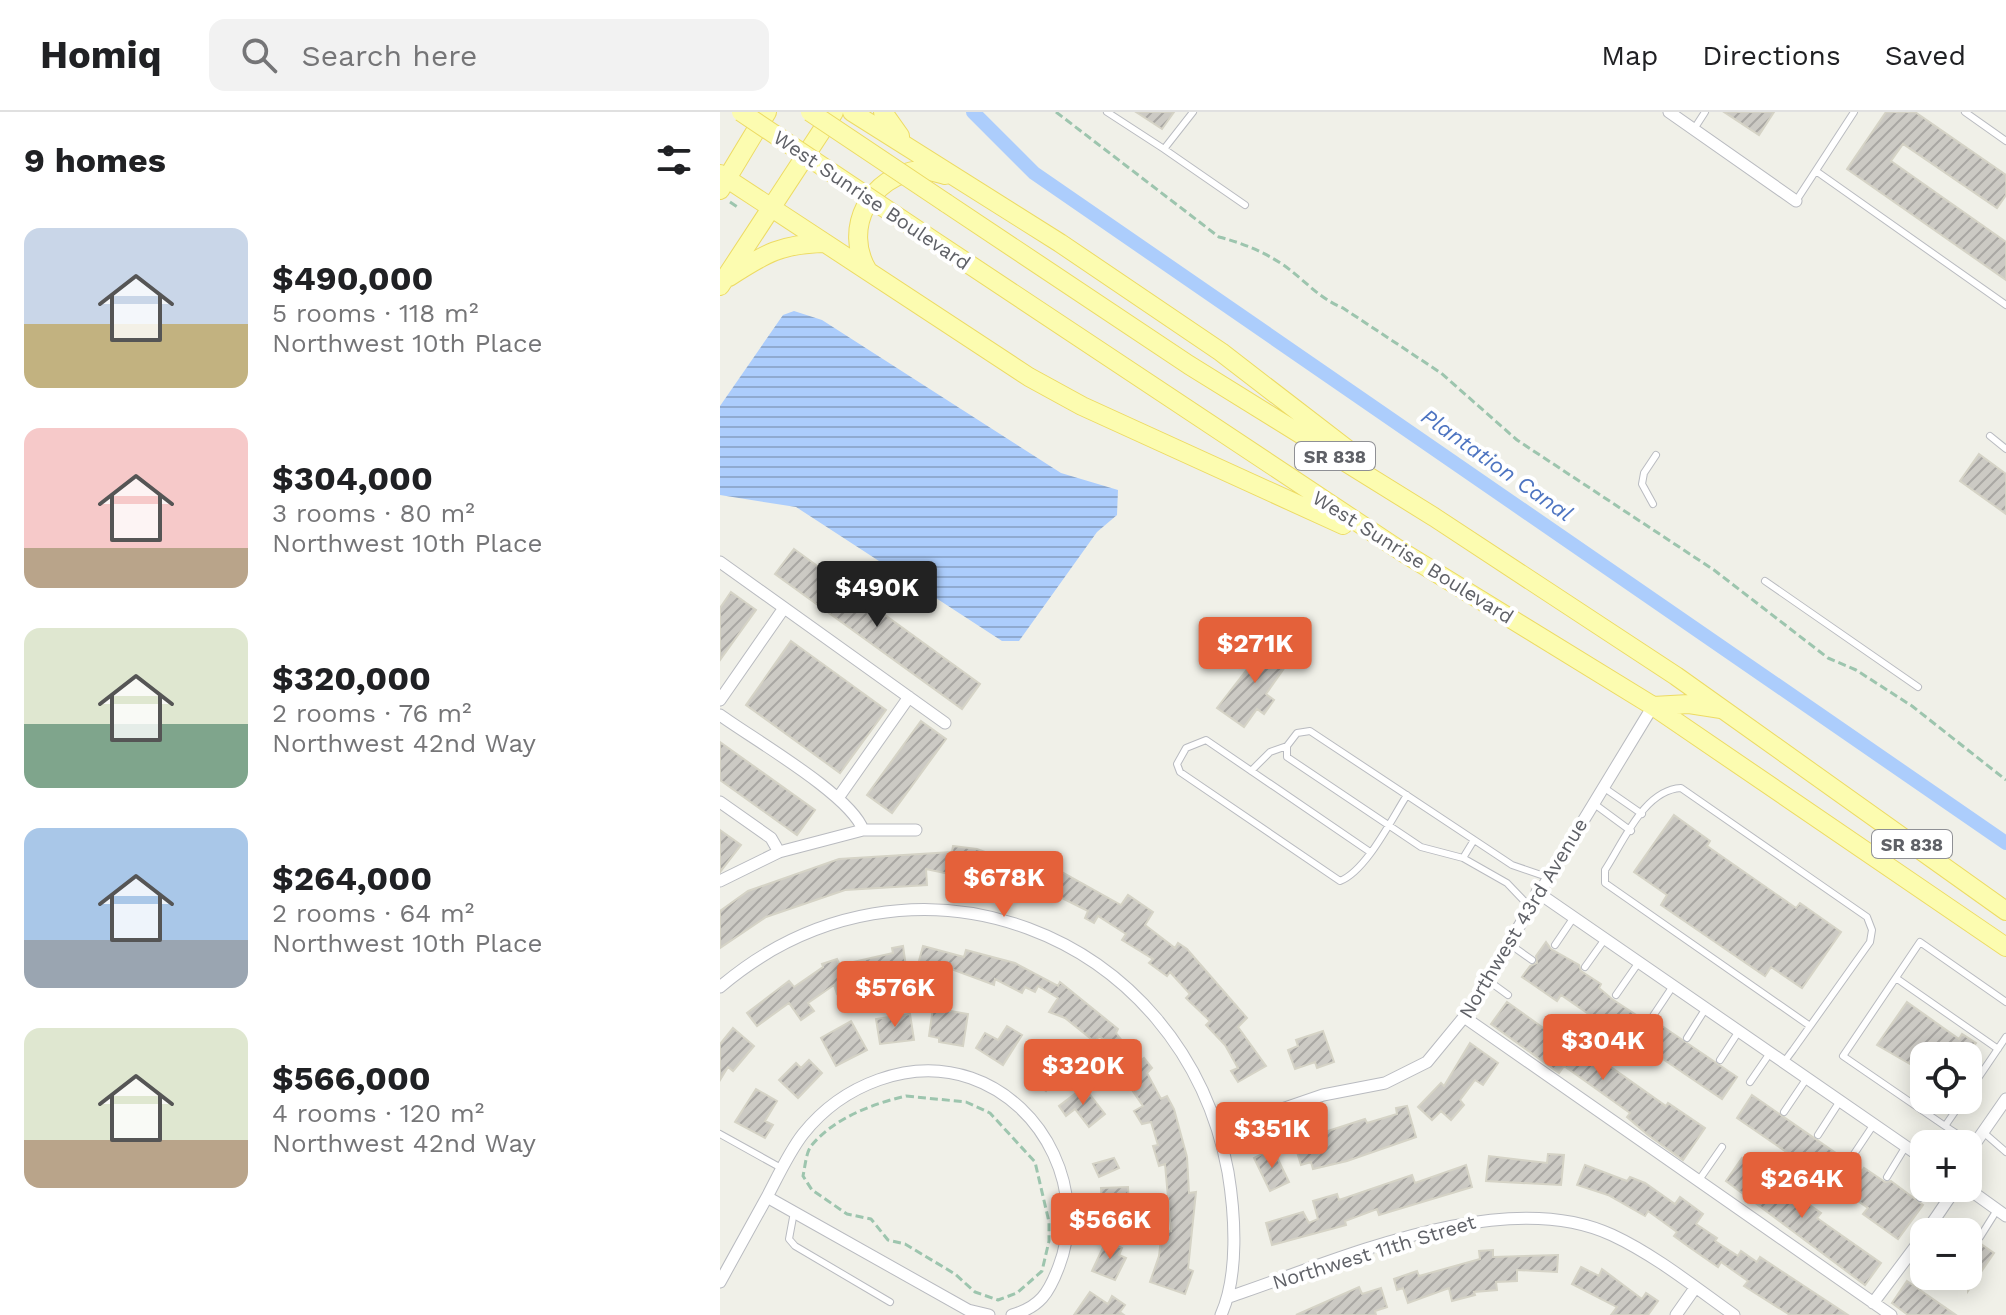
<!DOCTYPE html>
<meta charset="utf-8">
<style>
body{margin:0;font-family:"Work Sans",sans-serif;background:#f2f2f2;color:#202124;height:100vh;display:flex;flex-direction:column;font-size:30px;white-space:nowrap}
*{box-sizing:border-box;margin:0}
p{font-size:26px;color:#757577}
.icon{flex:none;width:44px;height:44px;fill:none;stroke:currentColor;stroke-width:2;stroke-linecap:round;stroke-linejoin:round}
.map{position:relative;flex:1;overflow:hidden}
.drawer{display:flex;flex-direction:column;background:#fff;width:720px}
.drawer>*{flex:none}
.buttons{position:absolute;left:1190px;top:930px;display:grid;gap:16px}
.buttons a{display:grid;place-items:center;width:72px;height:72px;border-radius:16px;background:#fff;box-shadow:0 4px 20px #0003;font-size:40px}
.price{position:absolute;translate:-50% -68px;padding:0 18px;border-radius:8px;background:#e4613a;color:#fff;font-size:26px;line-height:52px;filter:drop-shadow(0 2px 4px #0008)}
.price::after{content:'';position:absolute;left:50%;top:48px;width:24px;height:18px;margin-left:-12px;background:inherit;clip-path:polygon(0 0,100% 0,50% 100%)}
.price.active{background:#222;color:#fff}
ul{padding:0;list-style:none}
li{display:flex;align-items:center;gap:24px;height:200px;padding:0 24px}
li span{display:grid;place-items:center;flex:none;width:224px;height:160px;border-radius:16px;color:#555}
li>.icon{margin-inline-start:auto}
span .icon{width:96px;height:96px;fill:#fffc;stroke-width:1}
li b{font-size:34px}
h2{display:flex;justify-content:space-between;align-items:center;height:96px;padding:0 24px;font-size:34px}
header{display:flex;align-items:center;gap:48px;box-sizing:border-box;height:112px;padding:0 40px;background:#fff;border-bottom:2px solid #e0e0e0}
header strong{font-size:38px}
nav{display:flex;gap:44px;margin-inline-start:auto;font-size:28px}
.search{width:560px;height:72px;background:#f2f2f2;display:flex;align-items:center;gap:20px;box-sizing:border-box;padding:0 28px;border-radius:16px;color:#757577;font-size:30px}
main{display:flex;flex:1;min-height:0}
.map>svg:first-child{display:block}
.water{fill:url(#water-rules)}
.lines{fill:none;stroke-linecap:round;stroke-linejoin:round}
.canal{stroke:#accdfc;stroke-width:14}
.building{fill:url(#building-hatch);stroke:#d5d3c6;stroke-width:2}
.service-casing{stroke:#b9bbc0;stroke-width:8}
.minor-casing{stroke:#b9bbc0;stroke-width:13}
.primary-casing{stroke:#eddb64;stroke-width:20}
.path{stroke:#9dc5ae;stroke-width:3;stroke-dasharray:8 4;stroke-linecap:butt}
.service{stroke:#fff;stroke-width:6}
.minor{stroke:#fff;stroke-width:11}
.primary{stroke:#fcfcb0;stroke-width:18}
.primary-bridge-casing{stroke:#eddb64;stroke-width:20;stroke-linecap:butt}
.primary-bridge{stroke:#fcfcb0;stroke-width:18}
.labels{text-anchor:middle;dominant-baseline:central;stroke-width:8;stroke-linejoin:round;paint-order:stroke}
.shield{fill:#fff;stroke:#8f9095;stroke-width:2}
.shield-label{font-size:18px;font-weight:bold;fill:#5f6167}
.street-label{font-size:20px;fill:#5f6167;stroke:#fff}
.water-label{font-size:22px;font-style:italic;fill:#4d74c1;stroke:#fff}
</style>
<header>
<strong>Homiq</strong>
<div class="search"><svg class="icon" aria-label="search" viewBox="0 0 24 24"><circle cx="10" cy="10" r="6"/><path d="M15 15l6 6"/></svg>Search here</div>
<nav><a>Map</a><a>Directions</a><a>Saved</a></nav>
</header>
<main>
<section class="drawer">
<h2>9 homes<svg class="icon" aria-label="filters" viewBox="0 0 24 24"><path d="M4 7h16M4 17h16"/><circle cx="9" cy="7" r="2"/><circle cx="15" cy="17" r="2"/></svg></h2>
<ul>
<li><span style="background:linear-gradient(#c9d6e8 60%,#c2b280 0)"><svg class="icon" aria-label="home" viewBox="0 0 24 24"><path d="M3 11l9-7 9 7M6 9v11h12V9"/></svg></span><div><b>$490,000</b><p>5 rooms · 118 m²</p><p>Northwest 10th Place</p></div></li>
<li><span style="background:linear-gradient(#f6c9c9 75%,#b9a48a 0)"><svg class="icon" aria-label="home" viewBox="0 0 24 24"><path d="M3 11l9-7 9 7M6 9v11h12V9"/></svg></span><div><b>$304,000</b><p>3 rooms · 80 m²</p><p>Northwest 10th Place</p></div></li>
<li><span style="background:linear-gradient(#dfe7d0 60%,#7fa58c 0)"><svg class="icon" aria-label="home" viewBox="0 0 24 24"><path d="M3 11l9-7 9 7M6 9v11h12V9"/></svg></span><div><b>$320,000</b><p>2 rooms · 76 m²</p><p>Northwest 42nd Way</p></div></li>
<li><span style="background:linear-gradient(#a9c7e8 70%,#9aa5b1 0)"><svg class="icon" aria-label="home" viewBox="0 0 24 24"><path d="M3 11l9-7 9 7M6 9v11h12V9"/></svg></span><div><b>$264,000</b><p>2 rooms · 64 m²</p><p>Northwest 10th Place</p></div></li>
<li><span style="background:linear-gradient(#dfe7d0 70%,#b9a48a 0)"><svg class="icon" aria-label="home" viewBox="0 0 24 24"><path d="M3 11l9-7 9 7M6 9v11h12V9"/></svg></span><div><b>$566,000</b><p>4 rooms · 120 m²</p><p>Northwest 42nd Way</p></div></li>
</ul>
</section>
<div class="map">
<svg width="1286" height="1203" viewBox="0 0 1286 1203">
<defs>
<pattern id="water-rules" width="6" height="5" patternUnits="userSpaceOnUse" patternTransform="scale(2)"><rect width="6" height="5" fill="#accdfc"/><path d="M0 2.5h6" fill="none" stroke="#8faad0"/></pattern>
<pattern id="building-hatch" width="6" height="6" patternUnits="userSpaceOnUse" patternTransform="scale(2)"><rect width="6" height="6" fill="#cccac4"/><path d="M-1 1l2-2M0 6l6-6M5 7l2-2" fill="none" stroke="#a9a7a3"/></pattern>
</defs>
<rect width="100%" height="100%" fill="#f0f0e8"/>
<path class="water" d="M74 199 102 208 341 361 398 378 397 403 377 420 299 529H282L76 395 0 383V294L63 203Z"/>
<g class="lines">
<path class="canal" d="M253 0 314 61 1286 731"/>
</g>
<path class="building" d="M416 0H454L442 17Z
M1004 0H1054L1039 23Z
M1166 0H1195L1286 63V83L1277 96 1183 32 1171 49 1286 130V168L1127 57Z
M1259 342 1286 362V402L1240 369Z
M74 437 260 572 242 597 55 462Z
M11 480 36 498 0 548V496Z
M71 529 166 598 120 661 26 593Z
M549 529 572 545 546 582 554 588 544 602 537 597 524 615 497 596Z
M201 609 226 627 172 701 147 683Z
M0 630 95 698 77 723 0 668Z
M954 703 990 729 987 734 1076 796 1080 791 1121 820 1082 876 1051 855 1045 864 941 793 947 783 914 760Z
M0 718 21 733 0 760Z
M233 734 257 737 281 746 282 741 304 746 302 752 325 762 329 753 401 793 408 783 433 800 425 813 455 836 458 831 467 837 527 906 518 915 546 954 518 970 511 959 518 956 505 933 486 913 490 909 466 886 470 882 450 860 447 864 429 851 433 847 402 828 406 822 378 804 374 811 365 806 368 799 340 785 338 788 298 772 296 778 285 775 287 769 254 761 253 767 206 757 207 773 125 778 46 805 0 836V799L28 779 119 747 232 740Z
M826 830 831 837 859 853 861 859 881 872 879 876 892 887 939 918 942 914 1017 965 1002 987 931 939 928 943 841 883 837 889 802 865 810 854 817 851 816 844Z
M183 834 188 869 156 873 154 864 131 872 132 877 117 882 114 873 88 891 94 899 81 908 69 891 37 914 27 901 69 869 74 875 103 855 102 852 117 847 120 853 173 841 172 836Z
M203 834 244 845 246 838 295 851 338 874 340 870 398 917 396 921 419 950 424 946 432 956 427 961 441 987 447 984 454 997 467 1045 469 1081 476 1080 468 1157 473 1159 465 1182 430 1170 439 1144 442 1118 451 1119 445 1052 439 1054 433 1034 438 1033 431 1010 422 1012 414 999 423 994 390 946 399 939 379 924 375 930 345 906 329 900 338 886 318 874 315 880 305 875 302 881 275 867 274 873 226 855 222 867 196 860Z
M787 890 850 935 854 929 946 994 948 991 985 1016 963 1048 928 1023 907 1005 910 1001 844 954 839 961 771 912Z
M1187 890 1239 927 1242 922 1256 931 1246 944H1204V960L1157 933Z
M213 896 248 902 243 934 219 930V926L209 924Z
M190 902 194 928 160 932 156 907Z
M131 909 147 938 116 954 101 926Z
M287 914 302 923 283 953 256 936 265 921 278 928Z
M13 916 34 934 13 959 8 955 0 968V932Z
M603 919 614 950 597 956 595 950 575 957 568 938 578 934 576 928Z
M750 931 778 951 763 973 755 968 740 988 744 993 731 1008 721 999 712 1008 698 995 721 971 724 974Z
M323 941 344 956 326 979 316 971 322 964 311 956Z
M89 948 102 961 78 986 59 968 76 951 81 956Z
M364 975 385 1002 369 1015 355 997 346 1004 339 994Z
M36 977 57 989 45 1009 53 1013 45 1026 15 1010Z
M1032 983 1142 1059 1144 1056 1165 1070 1171 1069 1203 1093 1178 1127 1143 1102 1148 1096 1017 1006Z
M687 994 696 1025 627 1049 593 1057 591 1050 581 1053 574 1030 645 1007 647 1011 677 1002 676 996Z
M553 1037 569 1070 550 1079 534 1046Z
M828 1042 844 1043 841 1073 766 1069 769 1044 827 1051Z
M394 1046 399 1056 379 1065 373 1052Z
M1022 1046 1101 1101 1097 1106 1161 1151 1145 1173 1006 1069Z
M746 1053 752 1075 659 1103 657 1097 625 1109 626 1113 552 1133 546 1111 583 1100 589 1111 598 1107 593 1089 617 1082 619 1088 692 1063 695 1071Z
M865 1053 907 1069 910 1065 925 1071 955 1092 960 1085 983 1102 976 1112 997 1126 995 1129 1018 1144 1021 1139 1037 1150 1040 1145 1128 1203H1070L1024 1174 1028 1169 1001 1150 998 1155 969 1135 954 1124 957 1120 928 1099 925 1104 888 1083 857 1073Z
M408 1075 410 1114 389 1116 388 1094H382L381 1076Z
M1248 1123 1274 1141 1248 1179V1175L1231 1164H1248Z
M386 1129 402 1136 399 1143 406 1146 395 1168 372 1159Z
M773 1138V1145L838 1143 837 1160 797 1158V1169L776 1170 777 1178 754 1180 755 1183 732 1189 729 1176 688 1191 683 1176 677 1178 674 1167 697 1159 699 1164 760 1147 759 1139Z
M861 1155 879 1164 882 1157 922 1187 926 1181 938 1189 928 1203H891L897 1195 852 1172Z
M1187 1169 1236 1203H1188L1172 1191Z
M639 1175 642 1182 661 1176 667 1195 655 1199 656 1203H576Z
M370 1180 388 1192 392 1184 405 1193 400 1200 404 1203H354Z"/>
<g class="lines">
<defs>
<path id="service" d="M387 0 444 37 473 0
M1245 0 1286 29
M974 17 985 0
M444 37 525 93
M1096 59 1286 193
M1076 89 1134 0
M1270 324 1286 337
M933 392 922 372 924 361 936 343
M1045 469 1198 575
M531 659 550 640 567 634
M883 675 922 702
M873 691 911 719
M650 740 486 628 466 636 457 652 460 660 620 769C646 759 671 708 687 683
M743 746 754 728
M809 794 787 771 743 746 701 735 567 645V634L577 621 590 619 792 753 827 765
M788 831 812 848
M835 833 854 805
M865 855 885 827
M1176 866 1278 937
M766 867 788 883
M896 883 919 850
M931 907 953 874
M967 926 986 896
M1000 948 1019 919
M1064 950 1073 938 1150 830 1152 818 1147 805 961 676C924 678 904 729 885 758V771L1090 914
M1030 970 1050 941
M1248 981 1286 925
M1243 988 1225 1014 1123 944 1200 830 1286 890
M1064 1000 1087 966
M1225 1014 1254 1033
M1263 1020 1286 1040
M0 1022 63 1057
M1098 1023 1120 989
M1132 1045 1154 1012
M1167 1065 1186 1034
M979 1068 1002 1035
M1200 1086 1207 1076
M74 1100 69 1127 75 1134 170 1190
M1260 1125 1277 1098"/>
<path id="minor" d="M949 0 1076 89
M0 450 225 611
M0 588 64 496
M0 603C33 627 131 683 143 718
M118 686 189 585
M0 690 51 726 59 740
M0 769 59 740 143 718H196
M817 780 1204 1047
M0 875C189 714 463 818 508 1060 515 1102 519 1163 501 1203
M744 905 1171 1203
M500 1018 603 983 665 971 707 950 744 905 933 594
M1248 1049 1254 1033 1286 987
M1247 1076 1286 1104
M1206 1120 1236 1076
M0 1170 47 1085
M509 1185C617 1149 783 1072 892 1123 935 1143 976 1176 1014 1203
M1153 1191 1204 1123
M269 1203 248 1198 47 1085C58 1064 69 1040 83 1022 122 973 190 945 251 966 326 992 367 1081 339 1154 329 1181 320 1195 292 1203
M956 1203 975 1176"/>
<path id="primary" d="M132 0 340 131 501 240 636 344
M163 0 180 24
M0 62 309 265 362 294 623 413
M0 78 47 0
M226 91 469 253 714 405 956 564 1286 799
M205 123 684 441 933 594 1286 835
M148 159C122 117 150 63 200 58 208 58 217 61 225 63
M9 165C46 141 61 132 105 131
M0 174 114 0
M933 594 969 592 1001 597"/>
</defs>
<use href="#service" class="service-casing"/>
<use href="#minor" class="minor-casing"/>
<use href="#primary" class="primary-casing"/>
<path class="path" d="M336 0 499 125C522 131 542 139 562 152 584 167 598 186 623 196L721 261 797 328 994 458 1108 546 1136 558 1192 594 1286 668
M10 90 19 96
M186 984 246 990 270 1001 315 1050 329 1110V1129L322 1159 297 1181 278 1188 255 1180 235 1162 185 1132 168 1128 151 1107 127 1102 92 1078 83 1064C85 1055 86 1041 91 1034 114 1006 152 992 186 984Z"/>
<use href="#service" class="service"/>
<use href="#minor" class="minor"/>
<use href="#primary" class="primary"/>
<defs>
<path id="primary-bridge" d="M21 0 205 123
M90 0 226 91"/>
</defs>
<use href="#primary-bridge" class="primary-bridge-casing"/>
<use href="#primary-bridge" class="primary-bridge"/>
</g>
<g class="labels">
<g class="shield">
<rect x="575" y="330" width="80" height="28" rx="6"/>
<rect x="1152" y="718" width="80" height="28" rx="6"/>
</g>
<g class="shield-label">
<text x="615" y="344">SR 838</text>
<text x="1192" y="732">SR 838</text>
</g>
<g class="street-label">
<text transform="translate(152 88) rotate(34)">West Sunrise Boulevard</text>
<text transform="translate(693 445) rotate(32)">West Sunrise Boulevard</text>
<text transform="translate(803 806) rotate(-59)">Northwest 43rd Avenue</text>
<text transform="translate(654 1140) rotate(-17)">Northwest 11th Street</text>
</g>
<g class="water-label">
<text transform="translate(777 353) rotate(35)">Plantation Canal</text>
</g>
</g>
</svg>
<div class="buttons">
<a><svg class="icon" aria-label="locate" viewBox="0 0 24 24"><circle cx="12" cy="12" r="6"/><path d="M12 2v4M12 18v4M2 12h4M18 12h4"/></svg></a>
<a>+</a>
<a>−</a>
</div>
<b class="price active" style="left:157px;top:517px">$490K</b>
<b class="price" style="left:535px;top:573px">$271K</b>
<b class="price" style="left:284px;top:807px">$678K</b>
<b class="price" style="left:175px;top:917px">$576K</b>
<b class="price" style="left:883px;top:970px">$304K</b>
<b class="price" style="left:363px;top:995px">$320K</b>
<b class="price" style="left:552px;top:1058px">$351K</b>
<b class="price" style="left:1082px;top:1108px">$264K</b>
<b class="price" style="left:390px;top:1149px">$566K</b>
</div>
</main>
